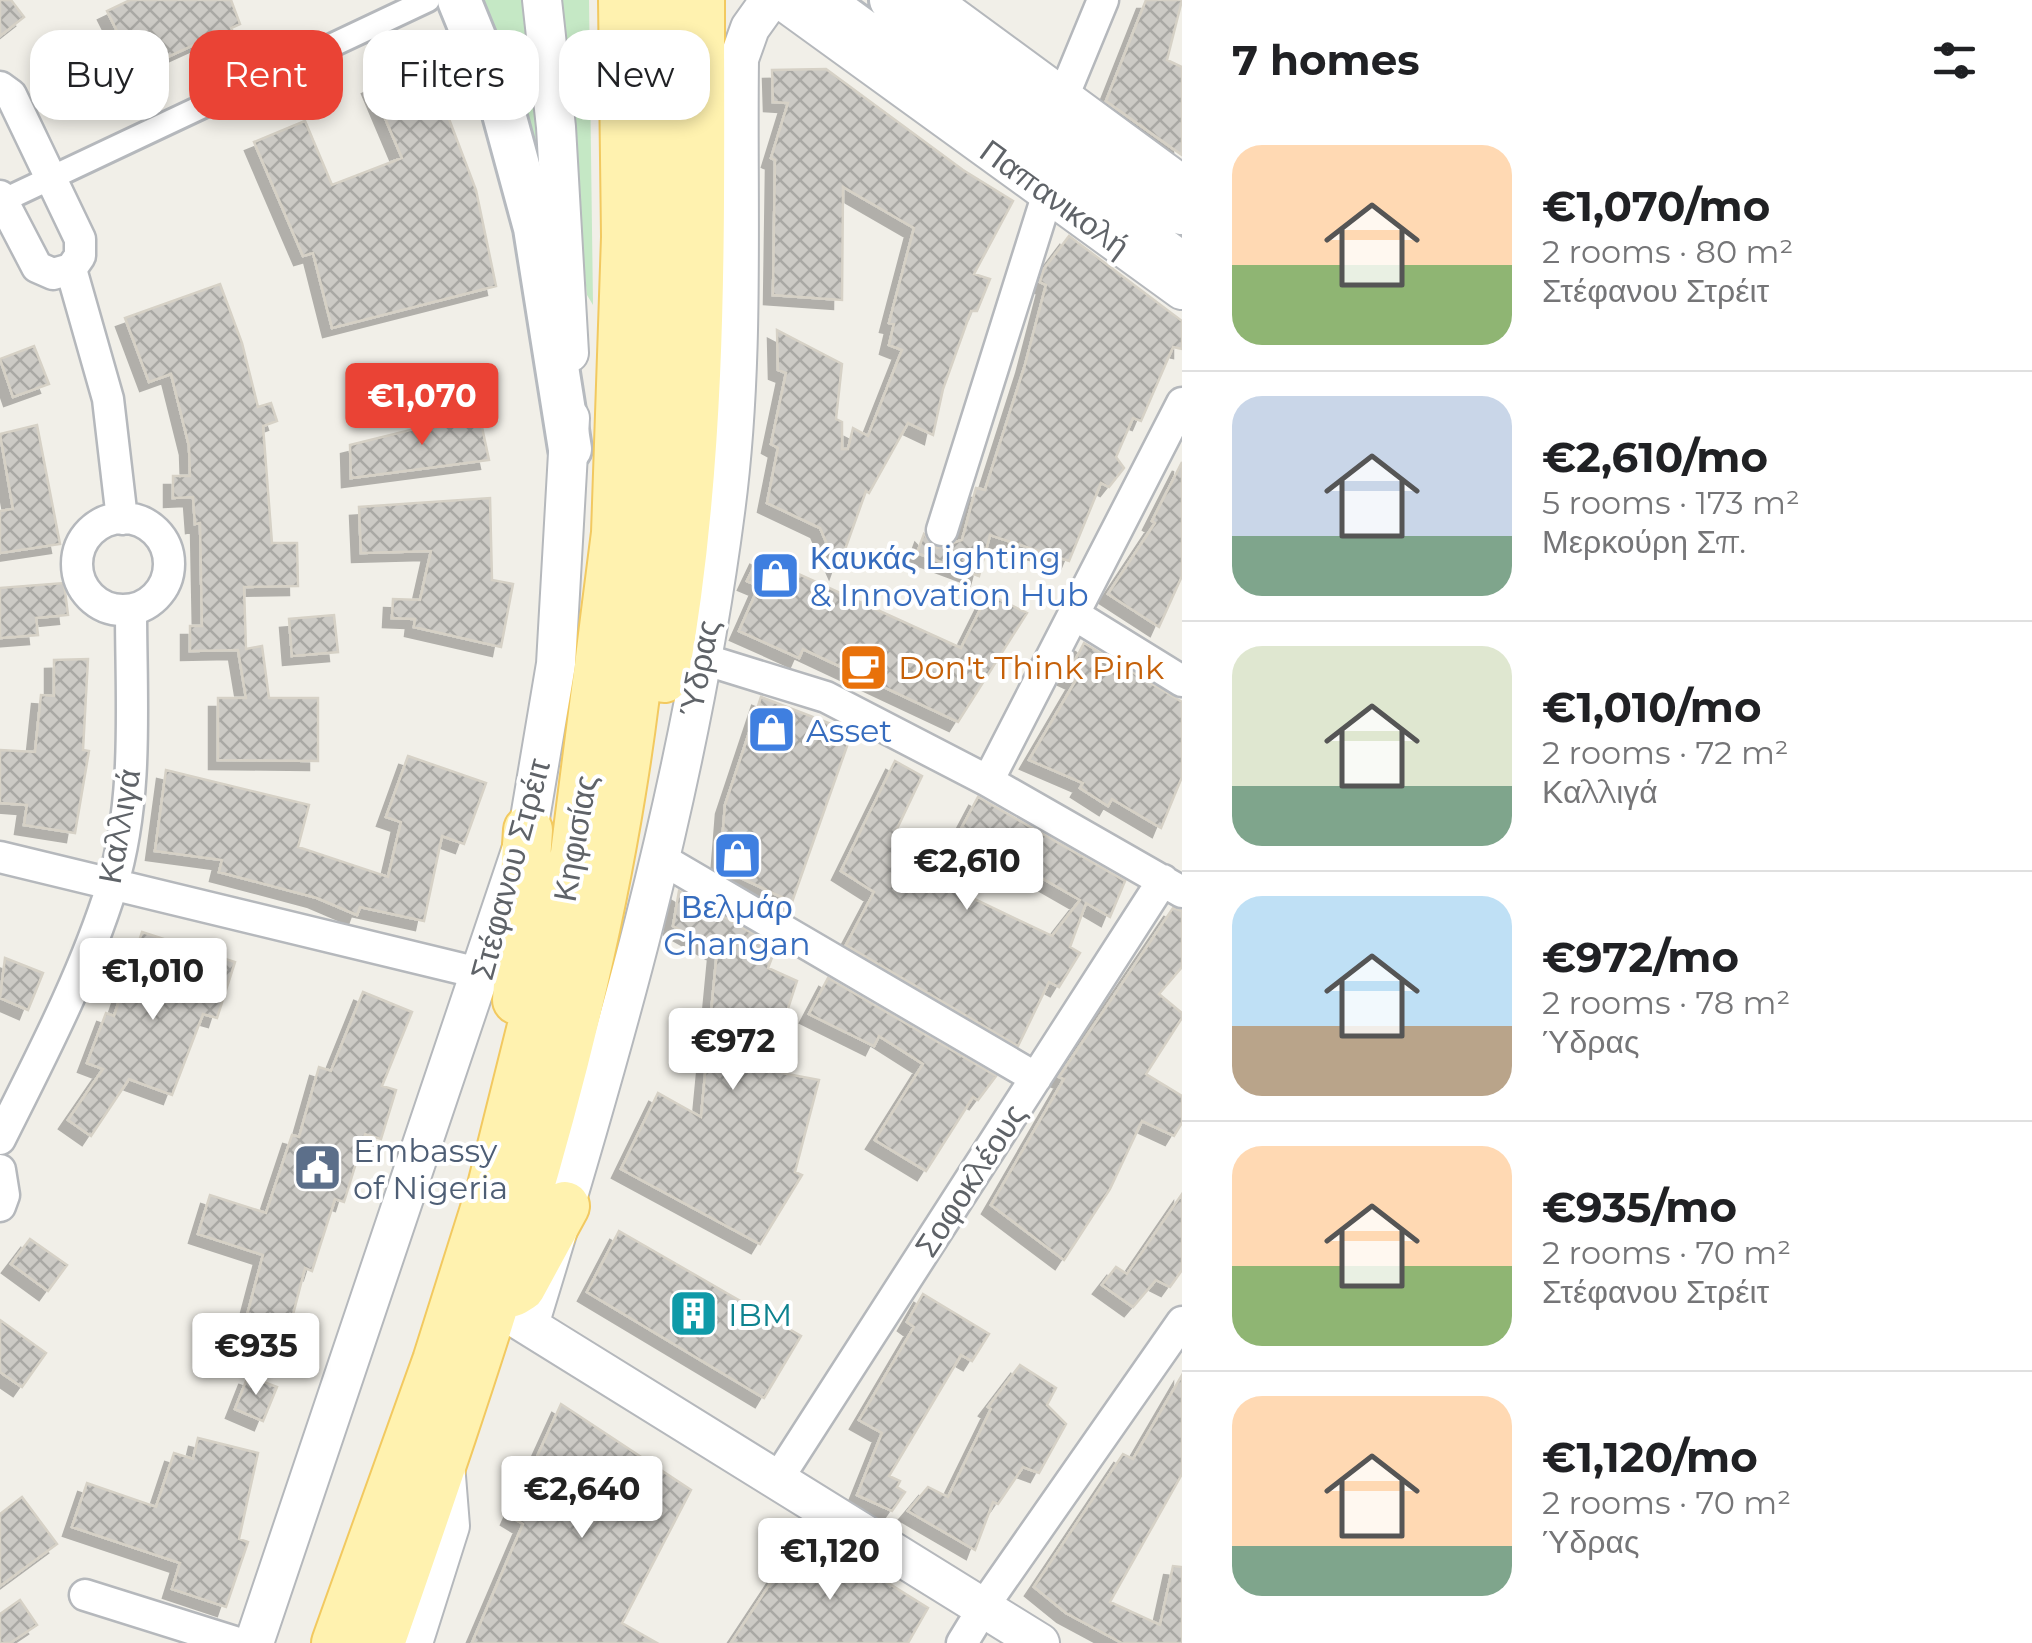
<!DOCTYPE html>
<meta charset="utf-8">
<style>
body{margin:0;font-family:Montserrat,sans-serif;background:#f6f6f6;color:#202124;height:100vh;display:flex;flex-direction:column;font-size:38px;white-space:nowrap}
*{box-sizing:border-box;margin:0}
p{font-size:32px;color:#757577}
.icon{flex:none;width:55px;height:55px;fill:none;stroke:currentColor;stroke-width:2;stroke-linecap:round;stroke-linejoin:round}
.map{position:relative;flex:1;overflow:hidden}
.sheet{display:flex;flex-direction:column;background:#fff;width:850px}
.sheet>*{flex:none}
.guide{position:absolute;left:30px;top:30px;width:950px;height:90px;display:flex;gap:20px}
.price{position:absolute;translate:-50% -85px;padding:0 22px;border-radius:10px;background:#fff;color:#222;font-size:32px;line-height:65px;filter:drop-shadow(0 2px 5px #0008)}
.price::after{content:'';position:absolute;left:50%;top:60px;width:30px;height:22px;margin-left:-15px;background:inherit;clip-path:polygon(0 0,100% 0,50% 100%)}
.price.current{background:#ea4335;color:#fff}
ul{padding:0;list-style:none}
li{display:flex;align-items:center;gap:30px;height:250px;padding:0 50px}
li+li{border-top:2px solid #e0e0e0}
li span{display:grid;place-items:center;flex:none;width:280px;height:200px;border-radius:30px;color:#555}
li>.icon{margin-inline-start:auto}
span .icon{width:120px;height:120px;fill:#fffc;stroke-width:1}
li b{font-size:42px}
h2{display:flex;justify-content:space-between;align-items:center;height:120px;padding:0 50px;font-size:42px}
.pill{padding:0 35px;border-radius:30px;background:#fff;box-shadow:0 5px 15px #0003;font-size:35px;line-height:90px}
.pill.current{background:#ea4335;color:#fff}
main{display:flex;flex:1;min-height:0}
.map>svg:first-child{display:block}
.grass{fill:#c5e8c5}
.building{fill:url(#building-cross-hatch);stroke:#d6d1c6;stroke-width:2.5;filter:url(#shadow)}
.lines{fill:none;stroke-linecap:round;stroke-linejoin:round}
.pedestrian-casing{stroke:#b5b8bc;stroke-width:28}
.minor-casing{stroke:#b5b8bc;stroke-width:35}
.tertiary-casing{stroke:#b5b8bc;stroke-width:42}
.secondary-casing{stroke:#b6babf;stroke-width:48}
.primary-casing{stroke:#f2c960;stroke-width:52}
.pedestrian{stroke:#fff;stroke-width:22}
.minor{stroke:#fff;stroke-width:30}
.tertiary{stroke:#fff;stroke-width:38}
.secondary{stroke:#fff;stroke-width:42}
.primary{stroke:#fff2af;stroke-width:48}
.labels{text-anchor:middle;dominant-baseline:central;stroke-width:8;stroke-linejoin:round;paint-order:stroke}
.street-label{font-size:32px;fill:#5f6368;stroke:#fff}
.shop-label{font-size:32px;fill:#366cbe;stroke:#fff;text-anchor:start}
.food-label{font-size:32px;fill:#c56008;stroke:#fff;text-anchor:start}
.service-label{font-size:32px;fill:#4e5e75;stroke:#fff;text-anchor:start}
.culture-label{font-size:32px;fill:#0d838f;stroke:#fff;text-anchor:start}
</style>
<main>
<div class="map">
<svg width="1182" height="1643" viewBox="0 0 1182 1643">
<defs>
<pattern id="building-cross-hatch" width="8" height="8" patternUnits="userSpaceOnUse" patternTransform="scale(2.5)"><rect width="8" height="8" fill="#cccac5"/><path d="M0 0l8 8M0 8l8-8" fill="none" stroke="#a9a8a4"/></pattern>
<filter id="shadow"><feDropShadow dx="-9" dy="9" stdDeviation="0" flood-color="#0004"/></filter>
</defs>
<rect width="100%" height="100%" fill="#f1efe8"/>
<path class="grass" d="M480 0H526L555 278Z
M557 0H589L593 305 587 295Z"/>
<path class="building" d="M0 0H11L24 17 0 36Z
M130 0H231L240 24 231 28 237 39 207 55 200 42 119 79 122 84 86 103 65 64 119 35 107 11Z
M1146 0H1182L1167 60 1182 67V155L1106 101Z
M427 61 476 190 496 286 332 328 313 253 303 256 254 142 305 121 332 185 402 158 371 85Z
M826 69 963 170 1013 201 974 274 990 279 977 311H971L943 389 933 435 908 423 869 493 866 491 838 569 820 528 767 503 778 448 771 444 786 373 778 370 777 330 842 364 836 419 842 422V449H848L853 428 868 436 902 350 889 345 894 324 889 323 914 228 843 187 842 300 773 295 775 160 771 158 788 103 773 102 772 70Z
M1069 236 1182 321V349L1173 347 1141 421 1133 418 1116 457 1124 468 1109 487 1101 483 1069 561 990 535 979 576 917 553 924 534 937 548 962 540 976 488 985 490 1025 365 1046 285 1040 282 1044 269Z
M220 284 242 343 258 407 271 403 277 421 263 426 272 543H297L298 586 244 587 246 649 262 646 269 698H318V761L218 760V698H246L238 650 190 651V626H202L200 523 195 524 193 497 173 498V476H190L189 446 171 374 149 382 125 318Z
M34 346 49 384 13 397 0 359Z
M479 413 489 460 351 478 350 445Z
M37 425 60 544 0 553V511L13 509 0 434Z
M1182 462V576L1159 627 1108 594 1155 523 1152 521Z
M490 498 492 580 513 584 501 647 414 627 415 619 392 618 393 599 420 600 431 551 361 553 359 507Z
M759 556 961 648 988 594 1027 613 958 722 803 649 799 658 739 631 759 586 747 581Z
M64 583 68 615 36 618 38 635 0 638V588Z
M334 615 338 652 292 656 289 619Z
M1084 643 1182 702V777L1161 828 1112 799 1108 806 1080 788 1083 783 1029 760 1076 680 1067 676Z
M88 659 83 750 89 751 75 833 24 825 27 805 0 803V750L35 752 41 695 54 696V660Z
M761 697 852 732 792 902 720 868 725 805Z
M408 756 486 783 464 844 442 836 424 921 360 907 357 915 317 898 219 872 222 860 155 851 166 770 309 805 298 847 388 877 401 822 386 817Z
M895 761 922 776 895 833 915 842 910 853 973 889 968 896 1052 936 1080 900 960 831 978 797 1125 881 1110 917 1086 903 1070 947 1080 953 1059 987 1049 982 1018 1046 846 945 874 892 841 871Z
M679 891 776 947 768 968 797 981 778 1039 784 1041 782 1073 819 1080 795 1172 802 1175 760 1244 621 1169 658 1093 701 1117 717 951 673 926Z
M1173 908 1182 911V967L1159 994 1182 1013V1018L1146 1074 1182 1096V1123L1174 1136 1142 1121 1110 1189 1064 1260 991 1205 1064 1079 1059 1077Z
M142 932 235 962 217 1018 203 1014 172 1095 129 1079 91 1136 68 1120 103 1069 87 1063 106 1013 114 1016Z
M5 958 43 973 28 1010 0 998Z
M828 978 996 1076 978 1100 973 1097 926 1171 875 1140 923 1064 879 1036 874 1046 809 1014Z
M363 992 412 1012 382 1086 396 1090 381 1139 365 1134 344 1202 335 1199 312 1271 305 1268 288 1334 245 1323 263 1255 198 1234 210 1195 266 1213 292 1135 299 1137 319 1067 331 1071Z
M1182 1194V1270L1170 1287 1156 1280 1133 1307 1102 1285 1116 1267 1127 1274Z
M619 1231 801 1336 764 1398 587 1292Z
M30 1239 67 1265 48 1291 11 1264Z
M923 1294 989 1334 972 1361 961 1355 889 1476 900 1481 897 1487 905 1492 892 1511 857 1495 882 1433 859 1420 914 1327 907 1322Z
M0 1320 46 1353 22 1387 0 1372Z
M1020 1365 1056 1388 1047 1405 1066 1424 1039 1473 1023 1467 998 1504 993 1502 975 1550 908 1511 928 1487 948 1497 991 1409 988 1407Z
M1182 1375V1474L1110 1602 1160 1625 1173 1566 1182 1567V1643H1122L1066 1613 1034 1587 1123 1454 1133 1459Z
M248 1376 277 1387 263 1421 235 1409Z
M561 1404 691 1490 622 1623 657 1643H472L523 1524 510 1516Z
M198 1438 258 1453 239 1539 248 1542 226 1607 172 1589 180 1563 72 1527 87 1483 156 1507 174 1453 193 1459Z
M22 1497 57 1544 0 1586V1514Z
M805 1531 928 1608 908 1643H731Z
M20 1600 37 1625 10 1643H0V1614Z"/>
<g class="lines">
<defs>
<path id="pedestrian" d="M0 202 428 0"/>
<path id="minor" d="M0 87 11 95 80 239V256L71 269 108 399 122 519
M1063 97 1103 0
M0 196 37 267 53 274 71 269
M77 564a46 46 0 1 1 92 0a46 46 0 1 1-92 0Z
M942 530 1048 193
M1075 615 1182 681
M703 659 826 697 988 781 1182 892
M988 781 1182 403
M0 857 483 974
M660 858 1036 1078
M0 1139C41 1057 85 973 112 886 139 798 131 700 131 610
M0 1170 4 1195 0 1206
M777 1480 1163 880
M85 1595 238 1643
M983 1607 1182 1322
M962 1643 973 1625"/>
<path id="tertiary" d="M542 0 556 127 569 353
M782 0 1182 290
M930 0 1182 185
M508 1313 1040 1643
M529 1325C611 1058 689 789 725 512 745 363 737 209 739 59L750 28 770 0
M254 1643 528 830 556 664 570 418
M413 1643 450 1526 445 1464"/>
<path id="secondary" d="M459 0 501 103 535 228 570 449
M821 0 1182 264
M891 0 1182 213"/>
<path id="primary" d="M664 678C705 452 700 229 700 0
M517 1000 528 830
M513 1292 521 1287 565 1206
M336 1643 437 1361 491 1190 575 854 616 533 626 237 623 0
M380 1643C477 1365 574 1083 621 792 664 531 664 263 657 0"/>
</defs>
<use href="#pedestrian" class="pedestrian-casing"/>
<use href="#minor" class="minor-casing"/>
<use href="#tertiary" class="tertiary-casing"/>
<use href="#secondary" class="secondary-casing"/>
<use href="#primary" class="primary-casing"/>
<use href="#pedestrian" class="pedestrian"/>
<use href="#minor" class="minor"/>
<use href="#tertiary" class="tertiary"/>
<use href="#secondary" class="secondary"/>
<use href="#primary" class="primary"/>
</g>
<defs>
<symbol id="shop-square" viewBox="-11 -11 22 22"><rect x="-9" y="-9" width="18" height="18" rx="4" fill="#3f7fe0" stroke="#fff"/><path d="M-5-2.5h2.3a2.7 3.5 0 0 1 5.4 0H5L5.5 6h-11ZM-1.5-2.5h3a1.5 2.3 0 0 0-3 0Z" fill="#fff"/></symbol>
<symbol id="cafe-square" viewBox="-11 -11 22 22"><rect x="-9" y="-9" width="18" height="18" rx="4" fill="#e8710a" stroke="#fff"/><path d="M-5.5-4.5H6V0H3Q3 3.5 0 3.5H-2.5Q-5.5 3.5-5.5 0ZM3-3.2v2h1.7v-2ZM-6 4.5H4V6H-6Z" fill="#fff"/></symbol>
<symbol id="civic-square" viewBox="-11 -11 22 22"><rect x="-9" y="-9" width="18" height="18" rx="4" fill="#5c6f8a" stroke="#fff"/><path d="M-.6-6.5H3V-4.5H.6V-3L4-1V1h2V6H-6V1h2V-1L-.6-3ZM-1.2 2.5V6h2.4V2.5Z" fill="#fff"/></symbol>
<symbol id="building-square" viewBox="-11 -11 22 22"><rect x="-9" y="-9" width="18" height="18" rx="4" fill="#0f9aa8" stroke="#fff"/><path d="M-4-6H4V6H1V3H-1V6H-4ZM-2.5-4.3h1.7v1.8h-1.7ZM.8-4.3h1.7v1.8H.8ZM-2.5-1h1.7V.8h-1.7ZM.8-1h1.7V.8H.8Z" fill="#fff"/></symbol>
</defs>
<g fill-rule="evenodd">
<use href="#shop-square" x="748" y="548" width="55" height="55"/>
<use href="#cafe-square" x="836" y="640" width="55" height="55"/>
<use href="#shop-square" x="744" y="702" width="55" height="55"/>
<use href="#shop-square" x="710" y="828" width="55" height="55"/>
<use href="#civic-square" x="290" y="1140" width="55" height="55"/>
<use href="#building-square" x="666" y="1286" width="55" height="55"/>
</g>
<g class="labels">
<g class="street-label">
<text transform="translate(1055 198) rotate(36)">Παπανικολή</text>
<text transform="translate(699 668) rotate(-79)">Ύδρας</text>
<text transform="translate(119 826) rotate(-80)">Καλλιγά</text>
<text transform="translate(575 838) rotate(-80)">Κηφισίας</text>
<text transform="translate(510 869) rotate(-75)">Στέφανου Στρέιτ</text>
<text transform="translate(970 1180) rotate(-57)">Σοφοκλέους</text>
</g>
<g class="shop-label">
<text x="810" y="557">Καυκάς Lighting<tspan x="810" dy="37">&amp; Innovation Hub</tspan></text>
<text x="806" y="730">Asset</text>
<text x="737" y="906" text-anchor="middle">Βελμάρ<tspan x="737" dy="37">Changan</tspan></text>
</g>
<g class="food-label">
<text x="898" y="667">Don't Think Pink</text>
</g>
<g class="service-label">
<text x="353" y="1150">Embassy<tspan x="353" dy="37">of Nigeria</tspan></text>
</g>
<g class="culture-label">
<text x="728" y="1314">IBM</text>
</g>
</g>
</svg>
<b class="price current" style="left:422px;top:448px">€1,070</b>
<b class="price" style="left:967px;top:913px">€2,610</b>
<b class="price" style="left:153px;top:1023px">€1,010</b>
<b class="price" style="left:733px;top:1093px">€972</b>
<b class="price" style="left:256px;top:1398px">€935</b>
<b class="price" style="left:582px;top:1541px">€2,640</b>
<b class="price" style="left:830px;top:1603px">€1,120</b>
<div class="guide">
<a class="pill">Buy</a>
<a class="pill current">Rent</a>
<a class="pill">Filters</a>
<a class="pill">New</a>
</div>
</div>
<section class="sheet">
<h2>7 homes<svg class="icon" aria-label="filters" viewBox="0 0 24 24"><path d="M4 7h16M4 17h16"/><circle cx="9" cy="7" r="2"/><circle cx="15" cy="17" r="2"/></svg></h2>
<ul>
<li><span style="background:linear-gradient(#ffd9b3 60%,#8fb573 0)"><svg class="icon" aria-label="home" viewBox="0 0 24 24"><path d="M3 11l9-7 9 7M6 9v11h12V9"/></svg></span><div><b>€1,070/mo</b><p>2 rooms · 80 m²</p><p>Στέφανου Στρέιτ</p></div></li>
<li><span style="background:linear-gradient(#c9d6e8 70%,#7fa58c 0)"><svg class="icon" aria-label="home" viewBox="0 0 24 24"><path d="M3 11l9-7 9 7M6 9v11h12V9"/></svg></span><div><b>€2,610/mo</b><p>5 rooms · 173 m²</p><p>Μερκούρη Σπ.</p></div></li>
<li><span style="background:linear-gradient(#dfe7d0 70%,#7fa58c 0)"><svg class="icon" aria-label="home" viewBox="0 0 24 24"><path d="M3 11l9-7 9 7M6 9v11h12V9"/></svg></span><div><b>€1,010/mo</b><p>2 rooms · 72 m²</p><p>Καλλιγά</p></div></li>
<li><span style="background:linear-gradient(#bfe0f5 65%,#b9a48a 0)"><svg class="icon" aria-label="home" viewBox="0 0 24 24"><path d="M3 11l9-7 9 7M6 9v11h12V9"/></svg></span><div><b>€972/mo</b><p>2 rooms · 78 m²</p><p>Ύδρας</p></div></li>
<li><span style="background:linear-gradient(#ffd9b3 60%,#8fb573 0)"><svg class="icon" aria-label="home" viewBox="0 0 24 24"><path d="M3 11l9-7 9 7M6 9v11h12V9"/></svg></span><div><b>€935/mo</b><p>2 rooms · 70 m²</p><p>Στέφανου Στρέιτ</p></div></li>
<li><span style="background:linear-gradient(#ffd9b3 75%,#7fa58c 0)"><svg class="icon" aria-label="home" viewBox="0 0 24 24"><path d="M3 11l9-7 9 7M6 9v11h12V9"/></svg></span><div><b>€1,120/mo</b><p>2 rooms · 70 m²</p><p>Ύδρας</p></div></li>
</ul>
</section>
</main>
